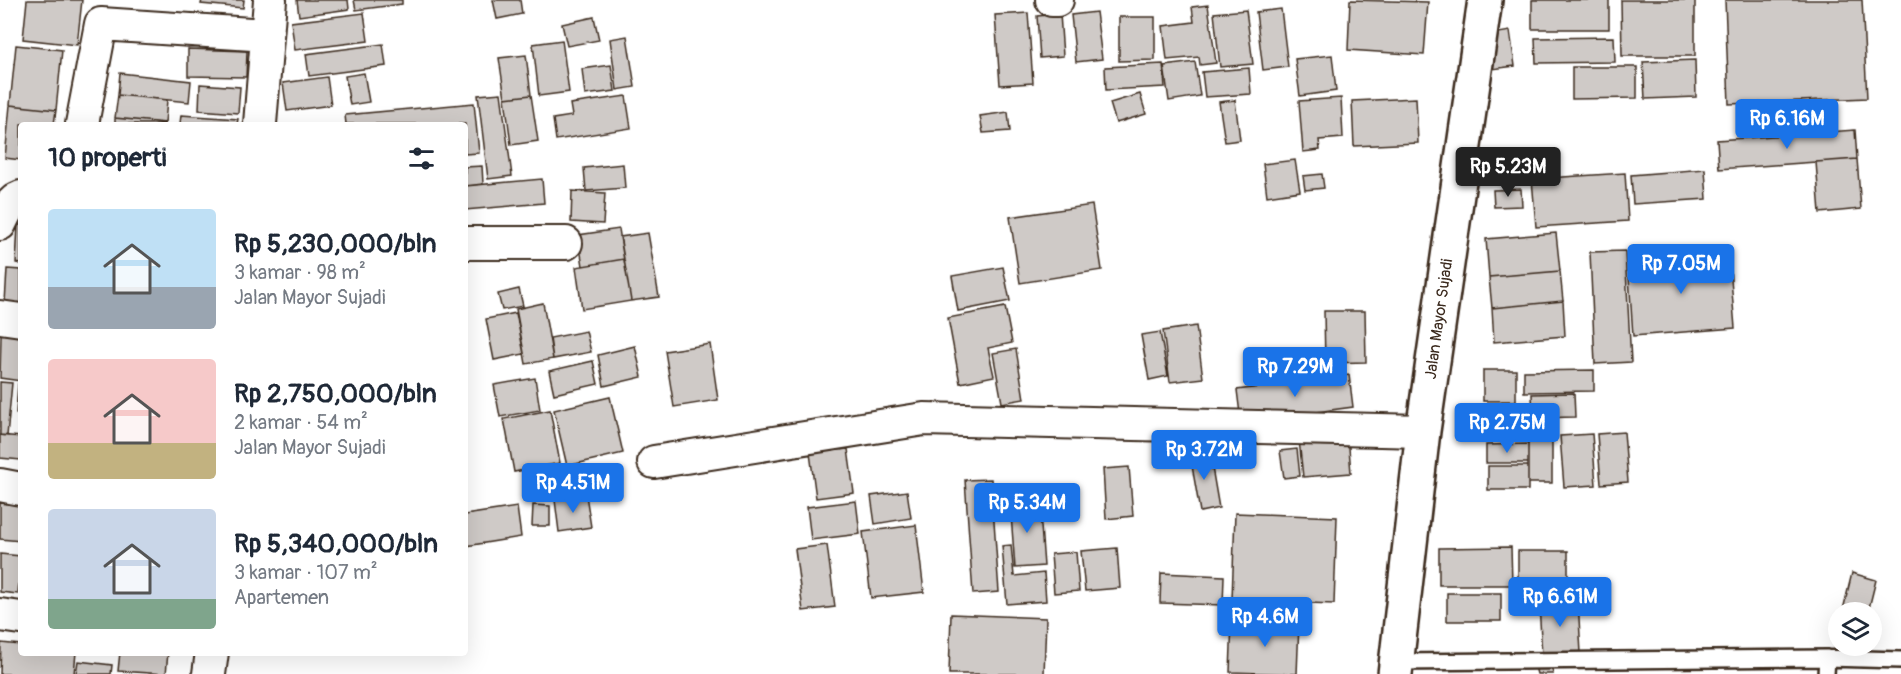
<!DOCTYPE html>
<html lang="id">
<meta charset="utf-8">
<style>
body{margin:0;font-family:Pangolin,sans-serif;background:#f6f6f7;color:#1f2937;height:100vh;display:flex;flex-direction:column;font-size:22px;white-space:nowrap}
*{box-sizing:border-box;margin:0}
p{font-size:20px;color:#747a83}
.icon{flex:none;width:33px;height:33px;fill:none;stroke:currentColor;stroke-width:2;stroke-linecap:round;stroke-linejoin:round}
.map{position:relative;flex:1;overflow:hidden}
.details{position:absolute;left:18px;top:122px;width:450px;height:534px;display:flex;flex-direction:column;background:#fff;border-radius:6px;box-shadow:0 6px 24px #0002}
.details>*{flex:none}
.buttons{position:absolute;left:1828px;top:602px;display:grid;gap:12px}
.buttons a{display:grid;place-items:center;width:54px;height:54px;border-radius:50%;background:#fff;box-shadow:0 6px 24px #0002;font-size:30px}
.price{position:absolute;translate:-50% -51px;padding:0 14px;border-radius:6px;background:#1a73e8;color:#fff;font-size:20px;line-height:39px;filter:drop-shadow(0 2px 3px #0008)}
.price::after{content:'';position:absolute;left:50%;top:36px;width:18px;height:14px;margin-left:-9px;background:inherit;clip-path:polygon(0 0,100% 0,50% 100%)}
.price.on{background:#222;color:#fff}
ul{padding:0;list-style:none}
li{display:flex;align-items:center;gap:18px;height:150px;padding:0 30px}
li span{display:grid;place-items:center;flex:none;width:168px;height:120px;border-radius:6px;color:#555}
li>.icon{margin-inline-start:auto}
span .icon{width:72px;height:72px;fill:#fffc;stroke-width:1}
li b{font-size:26px}
h2{display:flex;justify-content:space-between;align-items:center;height:72px;padding:0 30px;font-size:26px}
.map>svg:first-child{display:block}
.building{fill:#cfcac7;stroke:#3b2a1e;stroke-width:1.5}
.lines{fill:none;stroke-linecap:round;stroke-linejoin:round}
.service-casing{stroke:#3b2a1e;stroke-width:20}
.minor-casing{stroke:#3b2a1e;stroke-width:36}
.trunk-casing{stroke:#3b2a1e;stroke-width:38}
.service{stroke:#fff;stroke-width:15}
.minor{stroke:#fff;stroke-width:32}
.trunk{stroke:#fff;stroke-width:33}
.labels{text-anchor:middle;dominant-baseline:central;stroke-width:5;stroke-linejoin:round;paint-order:stroke}
.street-label{font-size:16px;fill:#3b2a1e;stroke:#fff}
</style>
<div class="map">
<svg width="1901" height="674" viewBox="0 0 1901 674">
<rect width="100%" height="100%" fill="#fff"/>
<filter id="ink" filterUnits="userSpaceOnUse"><feTurbulence type="fractalNoise" baseFrequency=".0167" numOctaves="2"/><feDisplacementMap in="SourceGraphic" scale="12" xChannelSelector="R" yChannelSelector="G"/><feConvolveMatrix kernelMatrix="1 2 1 2 8 2 1 2 1" color-interpolation-filters="sRGB"/></filter>
<g filter="url(#ink)">
<path class="building" d="M27 0H82L77 45 23 39Z
M202 0H244L243 8 201 4Z
M297 0H348L349 9 299 16Z
M354 0H402V4L356 10Z
M493 0H520L522 14 497 19Z
M1350 0 1428 2 1424 55 1348 50Z
M1532 0H1609V29H1532Z
M1621 0H1695V56H1622Z
M1725 0H1862L1867 98 1729 104Z
M1208 5 1216 63 1200 65 1199 57 1167 60 1163 26 1194 22 1192 7Z
M1281 9 1288 67 1263 70 1256 12Z
M1246 10 1253 64 1220 67 1214 13Z
M1096 12 1102 59 1076 62 1071 15Z
M364 13 368 41 295 50 291 22Z
M1028 13 1033 83 1000 85 995 15Z
M1060 14 1063 56 1040 58 1037 16Z
M594 17 599 40 567 46 562 24Z
M1119 17H1155V60L1119 61Z
M1510 31 1515 66 1492 69 1487 35Z
M627 36 635 87 617 90 610 39Z
M1614 37 1615 62 1536 63 1535 38Z
M562 40 569 92 539 96 533 44Z
M383 44 386 66 309 76 306 54Z
M16 45 62 50 56 110 10 105Z
M188 49 247 51 246 77 188 76Z
M526 55 531 95 505 98 499 58Z
M1332 55 1336 91 1300 96 1295 59Z
M1695 60 1696 97 1645 99 1643 62Z
M1195 62 1200 96 1169 101 1164 66Z
M1163 64 1165 87 1106 90 1105 67Z
M611 65 615 91 585 95 582 69Z
M1572 67H1637V98L1572 99Z
M1249 68 1251 94 1205 97 1202 72Z
M120 73 191 81 189 102 118 95Z
M364 73 369 102 350 105 345 76Z
M327 77 331 105 287 111 283 83Z
M200 84 240 87 238 113 199 110Z
M501 93 512 176 488 179 478 95Z
M1140 94 1146 114 1116 123 1110 103Z
M118 95 167 100 165 123 115 118Z
M531 95 538 141 511 145 505 98Z
M626 96 631 128 556 140 553 119 572 116 570 104Z
M1341 98 1343 138 1319 140 1320 150 1303 152 1299 101Z
M1416 98 1418 143 1354 146 1352 101Z
M1235 100 1240 140 1225 142 1219 102Z
M474 103 479 153 465 154V124H346L345 115Z
M10 105 56 110 54 124H21V160L5 158Z
M1008 112 1010 131 983 133 980 116Z
M181 115 238 119 237 124H180Z
M115 118 165 123V124H115Z
M1855 130 1857 159 1719 169 1717 140Z
M1857 159 1861 209 1820 213 1816 162Z
M1295 160 1300 191 1267 196 1263 164Z
M623 164 625 188 586 191 584 168Z
M482 166 483 184 465 186V167Z
M1705 169 1707 199 1633 204 1631 175Z
M1625 173 1628 221 1536 227 1532 179Z
M1322 174 1324 188 1305 190 1303 176Z
M542 179 544 203 465 210V186Z
M1521 189 1522 206 1494 207 1493 190Z
M572 191 605 193 603 224 571 222Z
M1092 205 1102 270 1020 283 1010 217Z
M18 225H21V264L16 263Z
M619 229 624 259 583 266 578 235Z
M648 233 659 297 631 301 620 237Z
M1556 233 1560 271 1489 277 1486 239Z
M1625 251 1631 362 1595 364 1590 252Z
M1729 255 1735 328 1633 336 1628 262Z
M624 259 631 301 582 309 576 267Z
M1003 267 1010 301 958 311 952 276Z
M7 269 21 270V304L5 303Z
M1560 271 1563 301 1492 308 1489 277Z
M519 289 523 306 502 310 498 294Z
M1563 301 1565 336 1494 342 1492 308Z
M543 303 553 359 526 364 516 309Z
M1005 307 1012 343 988 348 994 376 960 383 948 318Z
M1324 311H1365L1366 362 1325 363Z
M516 313 524 354 494 360 486 319Z
M1196 326 1203 378 1170 382 1163 331Z
M586 331 591 352 553 359 550 338Z
M1160 332 1168 376 1149 380 1141 335Z
M1 334 21 336V381L0 378Z
M710 344 718 400 674 407 665 351Z
M635 346 642 377 604 386 598 355Z
M1016 349 1024 399 1002 403 993 353Z
M593 361 598 384 554 394 549 371Z
M1483 370H1516V401H1483Z
M1594 370V391L1524 392V371Z
M1349 375 1353 407 1241 422 1237 390Z
M535 378 540 410 500 417 494 385Z
M0 382 12 383 7 436 0 435Z
M18 384H21V415L16 414Z
M1574 393 1575 417 1533 418 1532 394Z
M610 397 623 453 567 466 554 410Z
M550 410 560 463 514 472 504 419Z
M1624 432 1628 482 1601 484 1597 434Z
M1592 434 1596 485 1564 487 1560 436Z
M0 435 21 437V460L0 458Z
M1348 435 1351 473 1303 477 1299 440Z
M1528 442H1552V483H1528Z
M1528 444V463H1486V445Z
M848 449 854 493 816 498 810 453Z
M1297 449 1300 476 1284 478 1280 451Z
M1209 450 1219 508 1200 512 1190 454Z
M1488 466H1528V490H1488Z
M1129 467 1133 516 1106 519 1103 469Z
M991 479 999 592 973 594 965 480Z
M907 491 911 518 875 524 871 496Z
M586 495 591 527 559 532 555 500Z
M1039 499 1044 566 1015 568 1010 501Z
M856 501 860 534 811 540 807 507Z
M0 503 21 505V541L0 539Z
M533 505 550 506V526H532Z
M517 507 521 537 466 546 465 515Z
M1235 513 1337 517 1334 604 1232 600Z
M916 525 924 592 871 598 863 532Z
M827 545 835 607 803 611 795 549Z
M1011 545 1014 576 1044 573 1046 601 1007 604 1002 546Z
M1511 547 1512 585H1439V548Z
M1117 548 1120 588 1085 591 1081 551Z
M1518 551H1568V589H1518Z
M1076 552 1079 591 1054 593 1051 554Z
M0 554 21 556 18 594 0 592Z
M1161 573 1224 576 1223 605 1160 603Z
M1852 573 1876 580 1868 612H1853L1843 610Z
M1447 593H1501V621H1447Z
M1578 601 1581 653 1542 656 1539 603Z
M951 614 1046 618 1044 674H949Z
M1232 621 1299 623 1297 674 1230 672Z
M1 643 21 645V652H76L74 674H0Z
M120 652H168L166 674 118 671Z
M78 661 112 665 111 674H76Z
M1551 664 1553 674H1537L1535 667Z"/>
<g class="lines">
<defs>
<path id="service" d="M1397 662 1827 658 1901 660
M1826 674 1827 658"/>
<path id="minor" d="M1052 0H1057
M82 124 101 24 267 35
M260 124 270 0
M0 224C5 213 10 201 21 197
M465 243H566
M0 317 21 320
M654 462 924 419 1423 431
M0 485 21 489
M0 615 21 618
M209 674 212 652"/>
<path id="trunk" d="M1395 674 1423 431 1485 0"/>
</defs>
<use href="#service" class="service-casing"/>
<use href="#minor" class="minor-casing"/>
<use href="#trunk" class="trunk-casing"/>
<use href="#service" class="service"/>
<use href="#minor" class="minor"/>
<use href="#trunk" class="trunk"/>
</g>
</g>
<g class="labels">
<g class="street-label">
<text transform="translate(1439 319) rotate(-82)">Jalan Mayor Sujadi</text>
</g>
</g>
</svg>
<div class="buttons">
<a><svg class="icon" aria-label="layers" viewBox="0 0 24 24"><path d="M12 4l9 5-9 5-9-5zM3 14l9 5 9-5"/></svg></a>
</div>
<b class="price" style="left:1787px;top:150px">Rp 6.16M</b>
<b class="price on" style="left:1508px;top:198px">Rp 5.23M</b>
<b class="price" style="left:1681px;top:295px">Rp 7.05M</b>
<b class="price" style="left:1295px;top:398px">Rp 7.29M</b>
<b class="price" style="left:1507px;top:454px">Rp 2.75M</b>
<b class="price" style="left:1204px;top:481px">Rp 3.72M</b>
<b class="price" style="left:573px;top:514px">Rp 4.51M</b>
<b class="price" style="left:1027px;top:534px">Rp 5.34M</b>
<b class="price" style="left:1560px;top:628px">Rp 6.61M</b>
<b class="price" style="left:1265px;top:648px">Rp 4.6M</b>
<section class="details">
<h2>10 properti<svg class="icon" aria-label="filters" viewBox="0 0 24 24"><path d="M4 7h16M4 17h16"/><circle cx="9" cy="7" r="2"/><circle cx="15" cy="17" r="2"/></svg></h2>
<ul>
<li><span style="background:linear-gradient(#bfe0f5 65%,#9aa5b1 0)"><svg class="icon" aria-label="home" viewBox="0 0 24 24"><path d="M3 11l9-7 9 7M6 9v11h12V9"/></svg></span><div><b>Rp 5,230,000/bln</b><p>3 kamar · 98 m²</p><p>Jalan Mayor Sujadi</p></div></li>
<li><span style="background:linear-gradient(#f6c9c9 70%,#c2b280 0)"><svg class="icon" aria-label="home" viewBox="0 0 24 24"><path d="M3 11l9-7 9 7M6 9v11h12V9"/></svg></span><div><b>Rp 2,750,000/bln</b><p>2 kamar · 54 m²</p><p>Jalan Mayor Sujadi</p></div></li>
<li><span style="background:linear-gradient(#c9d6e8 75%,#7fa58c 0)"><svg class="icon" aria-label="home" viewBox="0 0 24 24"><path d="M3 11l9-7 9 7M6 9v11h12V9"/></svg></span><div><b>Rp 5,340,000/bln</b><p>3 kamar · 107 m²</p><p>Apartemen</p></div></li>
</ul>
</section>
</div>
